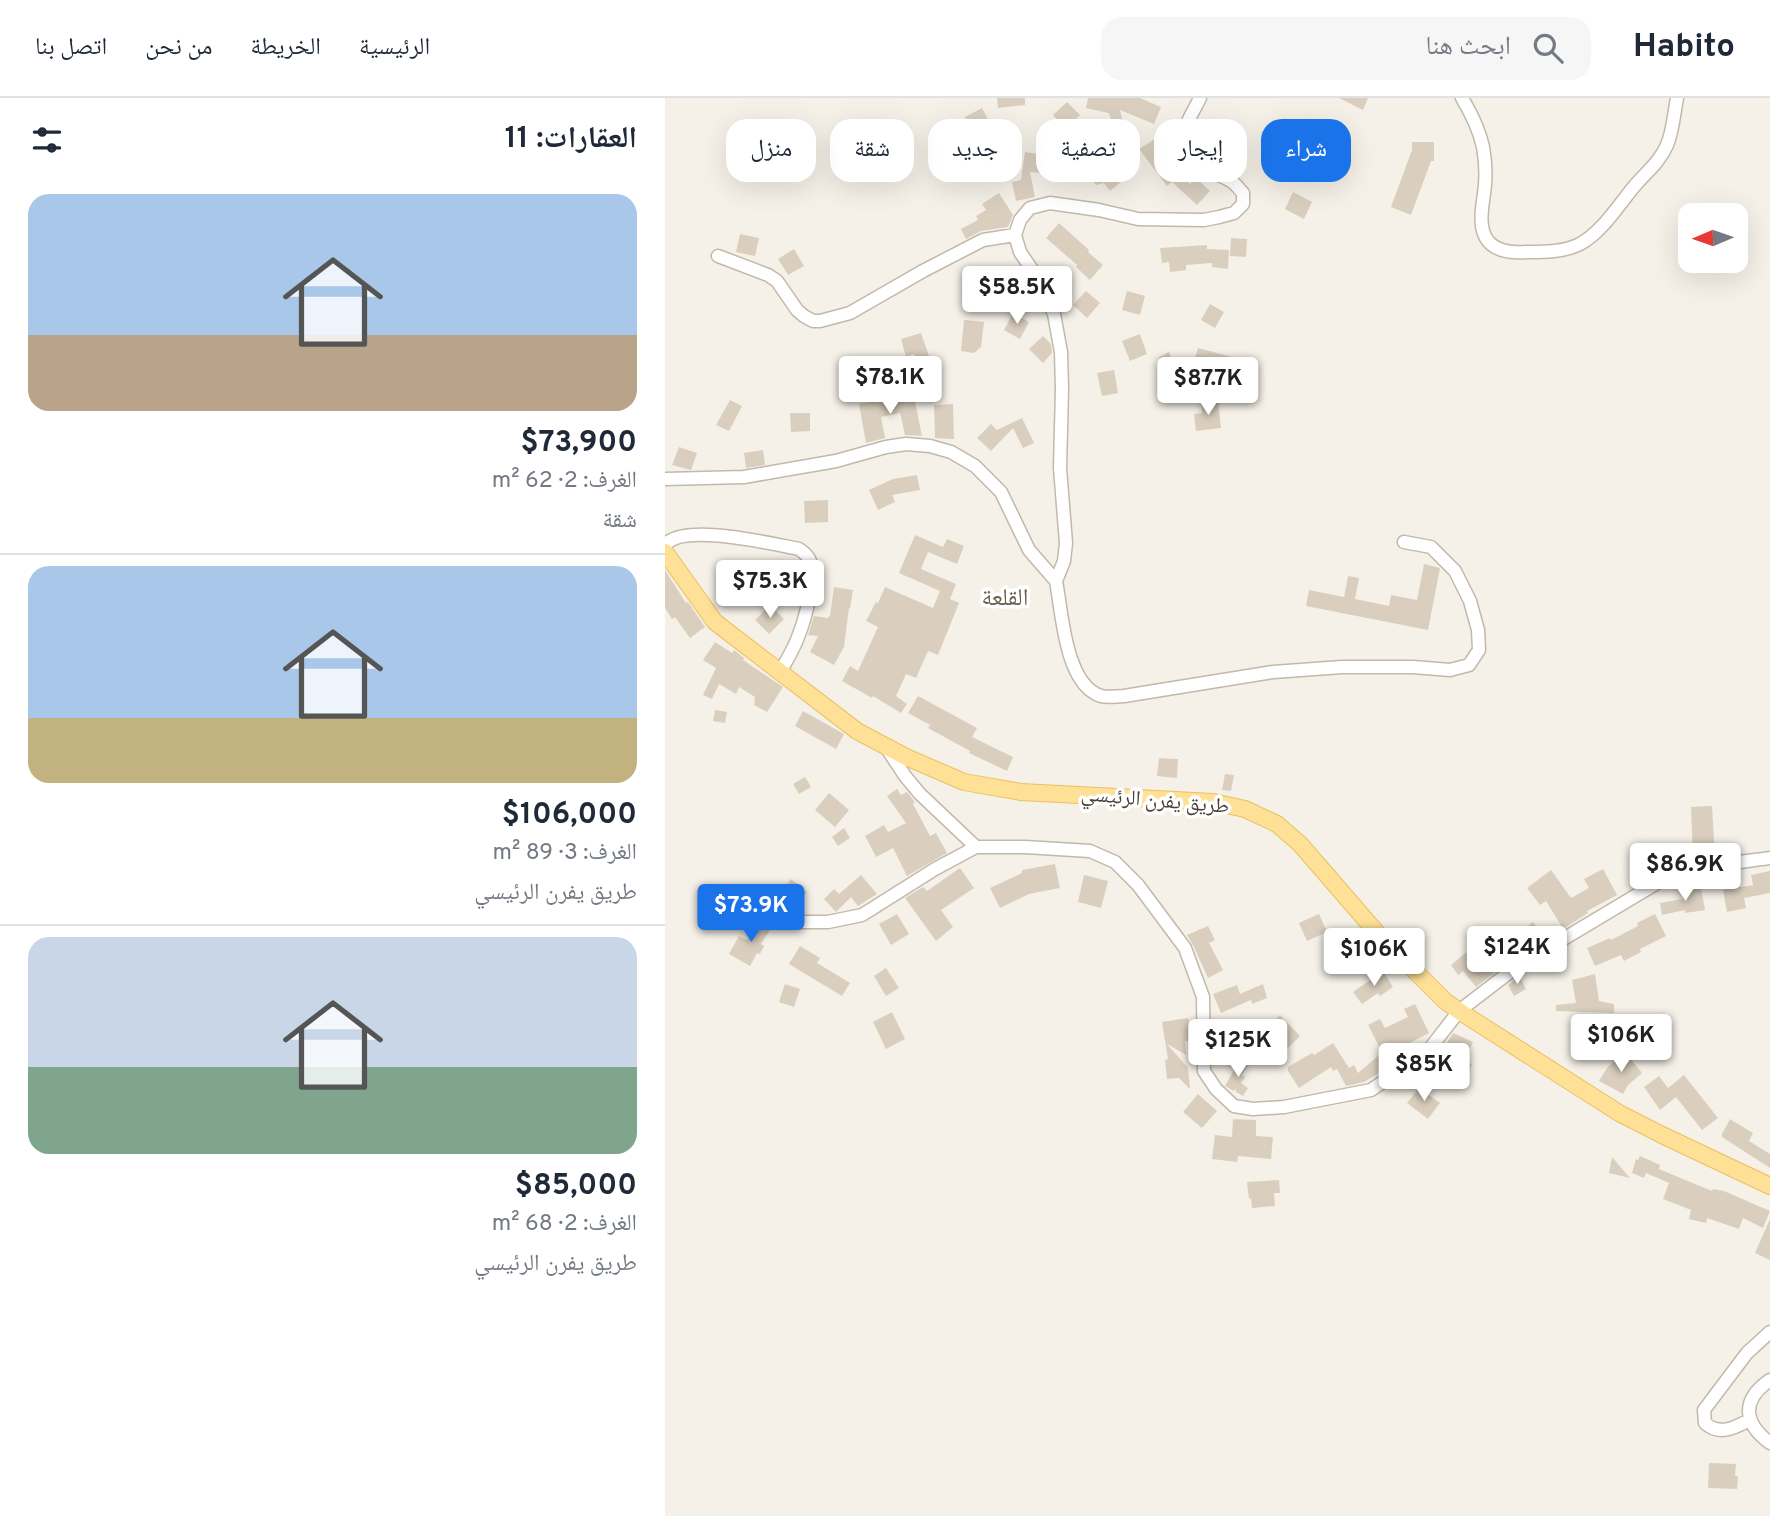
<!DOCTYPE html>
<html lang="ar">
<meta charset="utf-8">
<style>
body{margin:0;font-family:Overpass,"Noto Naskh Arabic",sans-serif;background:#f6f6f7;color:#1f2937;direction:rtl;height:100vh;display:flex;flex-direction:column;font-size:26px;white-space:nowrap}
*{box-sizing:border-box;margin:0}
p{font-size:23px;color:#747a83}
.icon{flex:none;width:38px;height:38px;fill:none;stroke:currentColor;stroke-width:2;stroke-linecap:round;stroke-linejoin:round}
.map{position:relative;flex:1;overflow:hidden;direction:ltr}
.drawer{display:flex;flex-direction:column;background:#fff;width:665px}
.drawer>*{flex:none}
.banner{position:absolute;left:21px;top:21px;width:665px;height:63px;direction:rtl;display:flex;gap:14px}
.needle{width:46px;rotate:268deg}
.tools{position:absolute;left:1013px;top:105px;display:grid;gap:14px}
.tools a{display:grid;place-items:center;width:70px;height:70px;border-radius:14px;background:#fff;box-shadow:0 7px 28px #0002;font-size:35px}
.price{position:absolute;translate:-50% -60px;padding:0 16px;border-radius:7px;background:#fff;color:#222;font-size:23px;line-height:46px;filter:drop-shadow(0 2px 4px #0008)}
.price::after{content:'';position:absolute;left:50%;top:42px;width:21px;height:16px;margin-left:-10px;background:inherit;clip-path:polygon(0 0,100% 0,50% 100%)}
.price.active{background:#1a73e8;color:#fff}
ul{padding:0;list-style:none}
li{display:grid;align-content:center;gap:14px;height:371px;padding:0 28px}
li+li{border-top:2px solid #e0e1e3}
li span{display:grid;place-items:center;height:217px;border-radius:21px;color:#555}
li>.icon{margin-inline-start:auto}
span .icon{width:126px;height:126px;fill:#fffc;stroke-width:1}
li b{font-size:30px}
h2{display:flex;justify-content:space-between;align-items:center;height:84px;padding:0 28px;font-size:30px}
.pill{padding:0 24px;border-radius:21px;background:#fff;box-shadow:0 7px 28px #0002;font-size:24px;line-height:63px}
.pill.active{background:#1a73e8;color:#fff}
header{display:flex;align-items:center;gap:42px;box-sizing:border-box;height:98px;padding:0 35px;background:#fff;border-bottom:2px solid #e0e1e3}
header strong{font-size:33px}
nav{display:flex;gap:38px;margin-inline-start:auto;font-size:24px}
.search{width:490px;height:63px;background:#f6f6f7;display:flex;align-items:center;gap:18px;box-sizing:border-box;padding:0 24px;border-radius:21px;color:#747a83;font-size:26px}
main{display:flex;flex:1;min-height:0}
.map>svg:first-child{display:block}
.building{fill:#dacfbf}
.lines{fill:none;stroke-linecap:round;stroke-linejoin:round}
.minor-casing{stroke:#c1b9aa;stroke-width:15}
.major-casing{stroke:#ebc060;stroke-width:18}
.minor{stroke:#fff;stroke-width:12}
.major{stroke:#ffe097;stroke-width:16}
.labels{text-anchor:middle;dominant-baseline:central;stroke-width:7;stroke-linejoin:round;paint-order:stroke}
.street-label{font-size:21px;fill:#494136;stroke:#fff}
.quarter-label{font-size:24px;fill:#6c5f4c;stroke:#fff}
</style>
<header>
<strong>Habito</strong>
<div class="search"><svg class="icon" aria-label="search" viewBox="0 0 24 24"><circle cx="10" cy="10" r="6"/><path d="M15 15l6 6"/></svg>ابحث هنا</div>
<nav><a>الرئيسية</a><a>الخريطة</a><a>من نحن</a><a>اتصل بنا</a></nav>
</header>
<main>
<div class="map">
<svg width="1105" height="1418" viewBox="0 0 1105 1418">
<rect width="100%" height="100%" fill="#f5f1e8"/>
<path class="building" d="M332 0H360V7L333 10Z
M423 0H475L496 9 489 26 455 12 463 45 452 47 444 15 421 10Z
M674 0H703L698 12Z
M402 4 415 17 401 31 388 17Z
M317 10 336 47 319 56 300 19Z
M620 33 633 46 618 62 605 48Z
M649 39 669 47 662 65 642 57Z
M490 41 525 86 531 80 545 93 532 107 507 84 502 88 474 51Z
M747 44H769V63H766L746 117 726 109 747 52Z
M360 54 379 57 376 75 365 74 370 99 351 103 347 84 356 82Z
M435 58 456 84 445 93 439 85 431 87 418 72Z
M628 94 647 104 639 121 620 111Z
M334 95 348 117 343 129 316 133 301 141 296 131 313 122 311 118 321 112 317 106Z
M394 125 424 152 423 154 438 167 425 182 411 169 412 167 381 140Z
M75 136 94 140 90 158 71 154Z
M566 140 582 141 581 159 565 158Z
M542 147V151L564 152 563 171 547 169V165L521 167V172L505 174 504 164 497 165 495 150Z
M129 151 139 168 123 177 113 161Z
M421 193 435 205 422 220 408 207Z
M462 193 480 198 475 217 457 212Z
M545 206 559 214 550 230 536 222Z
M348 215 364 224 355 241 339 232Z
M299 222 319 224 316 249 309 255 296 253Z
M256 235 265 261 252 265 249 256 241 259 236 241Z
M475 236 482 256 465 263 457 243Z
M378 238 386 246 387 255 378 265 364 251Z
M533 250 571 260 566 278 528 267Z
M504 254 508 264 498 268 494 259Z
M449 272 453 295 437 298 432 275Z
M248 293 257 338 240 337 235 315 216 319 220 340 201 345 194 306 230 299V297Z
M65 302 77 308 64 333 51 327Z
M553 304 556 330 531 333 529 316 537 315 536 305Z
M288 306 289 341 270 340 269 307Z
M125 315H145V333L126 334Z
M357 320 369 345 358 350 348 330 326 353 312 340 326 326 332 332Z
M14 349 32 355 26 372 7 367Z
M98 352 100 367 81 370 79 355Z
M252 377 255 392 227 397 230 404 213 412 204 392 228 381Z
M163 402V424L140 425 139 403Z
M250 437 278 449 282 441 299 448 292 466 263 454 256 471 291 486 285 501 294 505 273 557 263 553 251 580 241 576 231 598 242 606 236 615 208 598 207 600 177 583 185 568 193 573 213 529 201 523 211 504 213 505 220 489 268 510 275 493 234 475Z
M759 466 775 470 763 532 641 508 644 492 679 499 683 478 694 480 690 501 724 508 726 497 752 502Z
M0 472 21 505 23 504 40 529 25 540 10 519 7 521 0 510Z
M169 489 188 492 185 511 184 510 179 549 169 567 145 554 153 538 143 537 149 518 163 520 164 518H165Z
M105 507 119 521 104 536 90 522Z
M50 544 67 555 69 552 79 560 78 562 118 589 102 614 89 607 90 599 74 589 71 596 54 586 47 601 38 597 51 570 38 562Z
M253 598 312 630 307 639 348 659 342 673 304 655 305 653 263 630 265 627 243 615Z
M50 612 62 614 60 625 48 623Z
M138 613 179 636 171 651 130 628Z
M494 660 513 661 512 680 492 678Z
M560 676 569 677 566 693 557 692Z
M140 679 146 689 134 696 128 686Z
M232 691 236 697 242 694 249 703 250 704 248 706 265 738 271 735 282 755 242 778 228 750 211 759 200 738 219 727 223 734 241 725 222 698Z
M164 695 184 712 170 729 150 712Z
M1047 708 1050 758 1028 761 1026 709Z
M179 730 185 740 173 748 167 739Z
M976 760 983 780 971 786 965 764Z
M390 766 395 790 364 796 335 810 325 790 357 775V772Z
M295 770 309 790 276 812 288 829 271 843 240 800 258 789 262 793Z
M938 771 952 797 922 813 923 815 898 831 881 803 875 807 862 790 886 772 906 800 924 790 919 781Z
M1105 773V795L1079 800 1081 810 1062 814 1058 792 1088 787 1086 777Z
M196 777 212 796 193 808 186 799 171 814 159 801 169 791 174 796Z
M419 777 443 783 436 810 413 804Z
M126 781 142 794 130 809 114 797Z
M1036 790 1040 812 1020 815V812L997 817 995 805 1018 801 1016 794Z
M232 816 244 836 226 847 214 826Z
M654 816 662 834 642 843 634 825Z
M990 816 1001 838 975 851 976 854 959 863 956 857 930 868 922 850 945 840 946 842 973 828 972 825Z
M94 821 107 829 96 846 99 848 95 856 92 855 85 868 64 856 74 838 82 842Z
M868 824 880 842 854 857 844 842Z
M543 828 550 842 544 845 558 872 543 880 528 847 522 837Z
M681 839 697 859 678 873 663 853Z
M135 848 155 860 152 865 185 885 177 898 124 866Z
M803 853 817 870 822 866 829 875 811 889 798 873 793 877 786 867Z
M894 854 902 867 890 874 883 861Z
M221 870 234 890 221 898 209 878Z
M718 873 728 889 715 898 713 895 697 906 688 894Z
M930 876 934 903 949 906V915L891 913V907L911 905 907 882Z
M854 878 861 891 849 898 843 887Z
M120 886 135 891 129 909 114 904Z
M598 886 602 900 587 906 586 902 556 915 548 896 572 887 575 896Z
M750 906 764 935 719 958 703 927 715 921 720 930 743 919 739 911Z
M227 914 240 941 221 951 208 924Z
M615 917 635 938 621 952 601 931Z
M523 920 525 943H520L521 957 502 946 523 970 525 991 514 980 502 981 500 962 503 961 497 924Z
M939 926 946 946 916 956 909 936Z
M788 935 808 944 799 963 807 966 797 988 774 977 785 952 779 950Z
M668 945 684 970 689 967 693 975 714 957 724 969 699 984 681 988 672 971 668 973 666 969 634 990 623 973V969L647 955 649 957Z
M960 954 977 975 963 987 958 996 934 983 942 970Z
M575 962 583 967 577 977 580 979 576 985 583 990 578 998 571 994V991L569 993 560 988Z
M1019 977 1053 1020 1037 1032 1011 999 995 1012 979 989 994 978 1003 990Z
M754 990 775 1005 763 1021 742 1005Z
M533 996 552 1013 537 1030 518 1014Z
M568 1021 591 1022V1038L608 1039 606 1061 573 1058 572 1064 547 1061 550 1037 567 1039Z
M1065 1021 1088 1035 1084 1043 1105 1056V1070L1057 1039V1036Z
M975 1058 995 1067 994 1071 1047 1093 1048 1091 1059 1093 1105 1113 1098 1130 1078 1120 1074 1131 1042 1120 1041 1125 1024 1121 1026 1112 998 1101 1004 1085 981 1075 979 1080 967 1075 971 1061 973 1062Z
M947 1059 965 1080 944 1075Z
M614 1082 615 1095H609L610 1108 587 1110 586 1100 584 1101 582 1084Z
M1105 1121V1162L1090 1155Z
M1044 1365 1071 1366 1070 1378H1073L1072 1391 1043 1390Z"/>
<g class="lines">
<defs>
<path id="minor" d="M797 0C806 15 814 31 818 49 820 60 821 74 820 86 819 103 811 128 823 143 832 154 849 155 862 154 880 154 899 154 915 146 939 133 955 104 973 84 984 72 995 63 1002 47 1008 33 1009 15 1012 0
M53 158 103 177 112 183 132 212 139 218 148 223H155L185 215 258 173 318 142 350 137
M0 381 79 379 171 363 221 349 241 346 265 348 286 354 310 368 336 394 364 452 391 483 399 463 401 445 395 370 397 291 396 254 389 216 374 182 355 154 350 137 355 122 365 110 385 105 434 112 473 121 539 122 554 119 569 115 578 106V95C574 91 571 86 566 83 546 72 516 65 519 36 521 23 530 11 535 0
M0 447C18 424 107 446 134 451 138 454 143 457 145 463 151 482 140 522 133 539 129 551 121 563 115 574
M391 483C397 514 400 587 436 598 443 600 452 598 459 598L608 574 677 569H748L785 572 804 567 814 552 813 532 805 503 790 473 766 449 739 444
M221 649 240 678 255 696 311 749H360L425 753 450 764 473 787 520 850 538 899 539 973 551 991 569 1008 588 1011 619 1009 706 992 763 953 794 913 850 870 1002 779C1035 767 1071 765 1105 760
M129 824H163L197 817 270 771 311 749
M1105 1282C1076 1302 1078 1325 1105 1345
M1084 1322C1070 1330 1054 1338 1040 1325L1039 1312 1082 1255 1105 1234"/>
<path id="major" d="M0 454 50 524 192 633 241 659 299 684 356 694 548 704 580 711 612 726 635 746 712 835 780 903 794 913 954 1015 997 1037 1105 1088"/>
</defs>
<use href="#minor" class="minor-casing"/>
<use href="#major" class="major-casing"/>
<use href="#minor" class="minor"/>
<use href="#major" class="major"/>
</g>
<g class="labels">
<g class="street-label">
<text transform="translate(490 703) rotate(5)">طريق يفرن الرئيسي</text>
</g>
<g class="quarter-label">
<text x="340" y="501">القلعة</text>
</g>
</g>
</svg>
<div class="tools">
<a><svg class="needle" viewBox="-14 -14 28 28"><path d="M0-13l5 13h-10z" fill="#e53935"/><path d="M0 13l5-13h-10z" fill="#747a83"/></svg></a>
</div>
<b class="price" style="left:352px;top:228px">$58.5K</b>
<b class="price" style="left:225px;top:318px">$78.1K</b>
<b class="price" style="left:543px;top:319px">$87.7K</b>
<b class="price" style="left:105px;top:522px">$75.3K</b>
<b class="price" style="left:1020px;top:805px">$86.9K</b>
<b class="price active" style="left:86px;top:846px">$73.9K</b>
<b class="price" style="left:852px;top:888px">$124K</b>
<b class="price" style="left:709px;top:890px">$106K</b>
<b class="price" style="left:956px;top:976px">$106K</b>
<b class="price" style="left:573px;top:981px">$125K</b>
<b class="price" style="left:759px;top:1005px">$85K</b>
<div class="banner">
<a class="pill active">شراء</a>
<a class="pill">إيجار</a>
<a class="pill">تصفية</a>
<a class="pill">جديد</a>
<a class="pill">شقة</a>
<a class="pill">منزل</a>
</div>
</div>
<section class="drawer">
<h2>العقارات: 11<svg class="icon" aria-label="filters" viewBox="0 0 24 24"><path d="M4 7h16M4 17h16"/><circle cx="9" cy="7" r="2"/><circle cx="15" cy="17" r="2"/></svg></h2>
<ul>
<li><span style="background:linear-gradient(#a9c7e8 65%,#b9a48a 0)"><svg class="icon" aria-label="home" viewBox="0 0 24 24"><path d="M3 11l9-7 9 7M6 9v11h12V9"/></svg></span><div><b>$73,900</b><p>الغرف: 2 · 62 m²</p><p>شقة</p></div></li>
<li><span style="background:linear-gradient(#a9c7e8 70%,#c2b280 0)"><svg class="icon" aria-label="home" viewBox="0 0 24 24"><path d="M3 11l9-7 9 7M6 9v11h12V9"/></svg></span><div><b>$106,000</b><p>الغرف: 3 · 89 m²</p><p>طريق يفرن الرئيسي</p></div></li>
<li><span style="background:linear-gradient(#c9d6e8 60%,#7fa58c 0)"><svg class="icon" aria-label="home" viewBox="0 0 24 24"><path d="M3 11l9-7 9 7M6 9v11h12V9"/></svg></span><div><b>$85,000</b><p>الغرف: 2 · 68 m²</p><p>طريق يفرن الرئيسي</p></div></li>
</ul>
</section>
</main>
